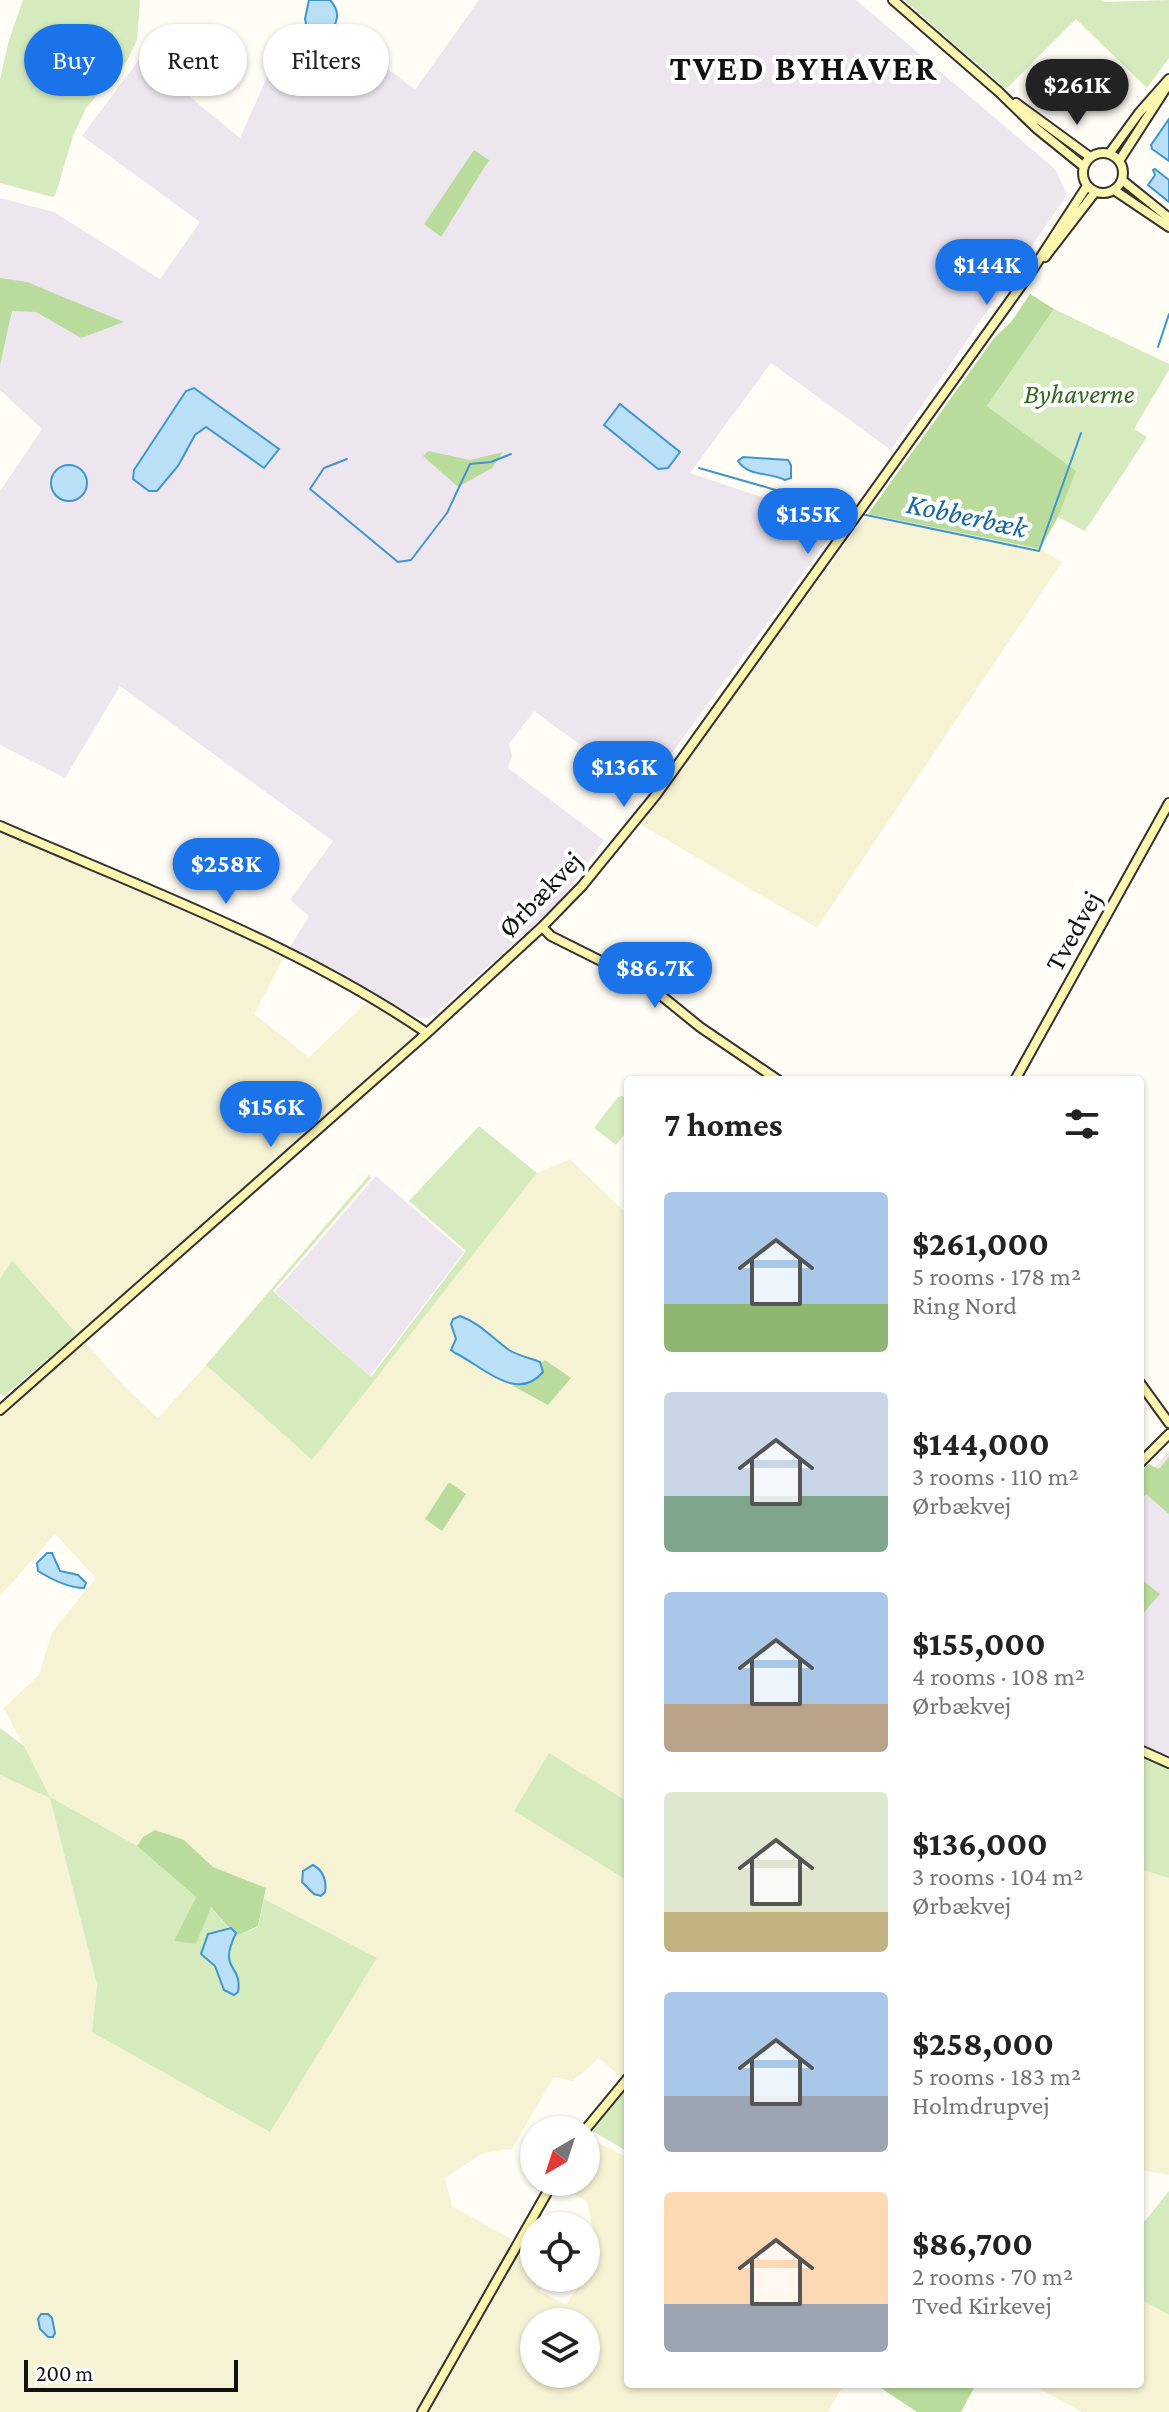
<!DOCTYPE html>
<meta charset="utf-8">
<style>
body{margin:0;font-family:"Crimson Pro",serif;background:#f6f6f6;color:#222;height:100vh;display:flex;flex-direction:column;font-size:30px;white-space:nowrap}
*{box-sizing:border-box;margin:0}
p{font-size:26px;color:#767676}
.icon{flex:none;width:44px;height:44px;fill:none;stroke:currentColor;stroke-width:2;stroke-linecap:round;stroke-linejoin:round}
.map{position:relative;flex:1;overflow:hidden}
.side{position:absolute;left:624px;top:1076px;width:520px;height:1312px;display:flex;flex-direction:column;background:#fff;border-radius:8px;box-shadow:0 2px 6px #0004}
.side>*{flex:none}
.top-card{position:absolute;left:24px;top:24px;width:480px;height:72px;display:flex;gap:16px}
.needle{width:52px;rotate:219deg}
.controls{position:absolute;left:520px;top:2116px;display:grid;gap:16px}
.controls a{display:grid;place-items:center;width:80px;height:80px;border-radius:50%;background:#fff;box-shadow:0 2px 6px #0004;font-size:40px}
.scale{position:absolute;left:24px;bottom:20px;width:214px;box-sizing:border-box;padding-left:8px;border:4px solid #111;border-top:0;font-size:22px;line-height:28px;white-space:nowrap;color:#111;-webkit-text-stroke:6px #fff;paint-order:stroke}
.price{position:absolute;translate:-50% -68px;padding:0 18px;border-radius:28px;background:#1a73e8;color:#fff;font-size:26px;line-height:52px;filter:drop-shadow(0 2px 4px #0008)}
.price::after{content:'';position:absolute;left:50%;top:48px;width:24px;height:18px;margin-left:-12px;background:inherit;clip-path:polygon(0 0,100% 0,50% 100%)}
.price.current{background:#222;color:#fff}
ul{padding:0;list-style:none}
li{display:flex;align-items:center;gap:24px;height:200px;padding:0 40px}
li span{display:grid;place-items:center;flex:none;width:224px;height:160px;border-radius:8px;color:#555}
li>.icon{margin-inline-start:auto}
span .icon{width:96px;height:96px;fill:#fffc;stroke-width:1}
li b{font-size:34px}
h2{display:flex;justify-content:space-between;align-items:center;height:96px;padding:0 40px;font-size:34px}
.tag{padding:0 28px;border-radius:36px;background:#fff;box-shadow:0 2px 6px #0004;font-size:28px;line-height:72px}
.tag.current{background:#1a73e8;color:#fff}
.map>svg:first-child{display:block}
.industrial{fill:#eee6ef}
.farmland{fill:#f6f3d4;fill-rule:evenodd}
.green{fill:#d5ebbd}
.forest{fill:#b9dc9c}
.water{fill:#b9e0f7;stroke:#3f96cf;stroke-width:2}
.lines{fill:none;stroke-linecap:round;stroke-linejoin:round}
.stream{stroke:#3f96cf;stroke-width:2}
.secondary-casing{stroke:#333;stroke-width:12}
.secondary{stroke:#fff6b0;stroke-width:8}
.labels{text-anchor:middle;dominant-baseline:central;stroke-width:8;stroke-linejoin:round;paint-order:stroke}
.park-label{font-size:28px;font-style:italic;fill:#2f6b1f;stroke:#fff}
.street-label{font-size:28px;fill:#111;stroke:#fff}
.water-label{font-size:30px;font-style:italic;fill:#1768a6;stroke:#fff}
.district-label{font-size:36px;font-weight:bold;letter-spacing:2px;fill:#111;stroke:#fff}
</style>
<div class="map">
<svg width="1169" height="2412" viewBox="0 0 1169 2412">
<rect width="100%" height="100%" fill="#fffdf5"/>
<path class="industrial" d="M479 0H856L1055 169 1067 195 891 450 771 363 690 473 840 523 644 791 534 711 509 744 512 756 508 768 604 840 557 905 432 1016 422 1018 407 1014 290 947 309 916 290 900 333 841 120 686 65 778 0 745V491L42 429 0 390V198L54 212 160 279 200 222 82 136 141 57 240 138 283 41 378 61 415 90Z
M376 1176 464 1252 370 1376 275 1292Z
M1169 1451V1757L1140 1743V1483Z"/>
<path class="farmland" d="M868 514 1040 549 1062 562 817 928 638 823Z
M0 830 285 956 254 1014 309 1057 368 1001 419 1032 77 1334 12 1260 0 1279Z
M570 1159 628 1215V1802L550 1754 514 1811 628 1881V2038L624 2042 628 2048V2069L620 2077 599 2058 573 2081 554 2077 512 2149 483 2153 445 2178 452 2206 515 2241 416 2412H0V1775L49 1796 4 1708 39 1675 52 1632 96 1578 55 1534 0 1596V1416L85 1342 126 1388 158 1418 206 1365 312 1460 537 1173ZM50 1798 137 1846 143 1837 184 1840 213 1867 266 1888 264 1899 377 1959 92 2033 97 1985Z
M1140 1869 1169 1878V2175L1140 2170 1142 2118 1140 2117Z
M586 2136 628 2158V2384H844L828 2412H427L517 2251 534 2261V2278H548L540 2291 566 2305 583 2278H586V2273L598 2253 587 2201 555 2185 557 2182H586ZM534 2322H586V2374H534Z
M1140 2299 1169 2315V2412H1082L1031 2384H1140Z"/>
<path class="green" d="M23 0H140L137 40 127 61 86 108 73 136 55 196 52 197 0 183V80L9 40Z
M904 0H1101L1105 2 1169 0V58L1147 88 1076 19 1006 89Z
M1054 309 1169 364V370L1134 429 1147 437 1085 531 1058 517 1075 471 987 406Z
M622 1096 628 1100V1130L616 1145 594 1128 618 1097Z
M479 1126 537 1173 312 1460 206 1365 369 1175 371 1178 273 1291 371 1377 466 1251 409 1201Z
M12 1260 77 1334 4 1396 0 1394V1279Z
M0 1728 24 1746 50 1797 137 1846 196 1897 175 1941 211 1907 235 1936 258 1927 264 1899 377 1958 270 2132 92 2032 97 1985 50 1798 0 1775Z
M549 1753 628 1802V1881L514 1811Z
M1140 1753 1169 1767V1878L1140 1869Z
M628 2081V2152L591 2130 601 2113Z
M1169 2191V2315L1140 2299V2220L1145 2221Z"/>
<path class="forest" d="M474 150 489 160 441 237 424 224Z
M0 278 27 282 124 322 81 338 36 312 12 311 0 365Z
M1030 294 1054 309 987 406 1076 471 1058 517 1040 549 868 514 994 338 1011 322Z
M428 451 470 460 503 452 492 468 458 487 423 456Z
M545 1360 571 1378 548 1405 513 1386Z
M1169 1457V1514L1146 1494 1140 1501V1474L1148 1464 1159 1469Z
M449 1482 466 1494 442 1531 425 1519Z
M1140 1578 1160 1594 1140 1617Z
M155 1830 184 1840 213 1867 266 1888 258 1926 236 1936 211 1907 196 1944 174 1941 196 1897 137 1846 143 1837Z
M875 2384H976L961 2412H917Z"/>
<path class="water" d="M309 0H330C341 12 338 22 329 35L322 37 307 28 305 19Z
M1169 119V161L1152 149 1151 145Z
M1155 169 1169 180V202L1148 185 1155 175 1153 170Z
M194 388 279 449 264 468 206 427 195 435 178 466 157 491H149L133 479 134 470 186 391Z
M620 404 680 452 668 468 658 469 604 425Z
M743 457 788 460 791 465V478L785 480C770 472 748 477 738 461Z
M51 483a18 18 0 1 1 36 0a18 18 0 1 1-36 0Z
M460 1316C480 1323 492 1338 509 1350 519 1356 530 1358 540 1362L543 1372C517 1404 481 1365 455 1353L451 1350 456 1339 451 1324 453 1319Z
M47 1553H52L60 1571 78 1575 86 1583 84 1588C68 1588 51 1579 38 1571L37 1563Z
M313 1865C323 1870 327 1881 325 1892L321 1896 314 1894 302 1882 303 1871Z
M231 1928 236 1933C217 1972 243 1963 238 1992L234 1995 224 1990 215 1966 201 1954 208 1934Z
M41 2314H48L52 2318 55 2333 53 2337H48L40 2329 38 2319Z"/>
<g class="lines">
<path class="stream" d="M1158 347 1169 314
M347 459 324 468 310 489 398 562 411 560 447 513 470 464 491 462 511 454
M699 468 856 513
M861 514 1039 551 1081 433"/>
<defs>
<path id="secondary" d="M893 0 999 92 1036 128 1083 166
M1016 103 1090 157
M1083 173a20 20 0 1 1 40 0a20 20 0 1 1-40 0Z
M1109 154 1139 113 1169 79
M1119 161 1166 88
M1122 180 1169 218
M1114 190 1169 227
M1045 257 1095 192
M0 826C145 889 296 944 427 1033
M542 927 551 936 647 984 700 1027 778 1080
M1015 1080 1169 803
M1140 1383 1169 1423
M0 1410 427 1033 542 927 582 886 656 795 1031 272 1087 186
M1140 1463 1169 1434
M1140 1750 1169 1763
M585 2130 628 2078
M422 2412 553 2182"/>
</defs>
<use href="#secondary" class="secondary-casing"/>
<use href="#secondary" class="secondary"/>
</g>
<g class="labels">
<g class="park-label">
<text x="1079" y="393">Byhaverne</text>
</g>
<g class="street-label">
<text transform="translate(540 894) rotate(-46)">Ørbækvej</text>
<text transform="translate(1073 931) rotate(-61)">Tvedvej</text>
</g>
<g class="water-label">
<text transform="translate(967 515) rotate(12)">Kobberbæk</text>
</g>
<g class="district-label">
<text x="804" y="68">TVED BYHAVER</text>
</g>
</g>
</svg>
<div class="controls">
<a><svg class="needle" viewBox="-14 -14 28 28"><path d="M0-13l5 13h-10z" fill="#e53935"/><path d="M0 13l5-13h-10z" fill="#767676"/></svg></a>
<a><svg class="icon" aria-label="locate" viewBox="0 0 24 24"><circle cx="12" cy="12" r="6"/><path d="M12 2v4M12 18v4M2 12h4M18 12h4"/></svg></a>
<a><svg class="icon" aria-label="layers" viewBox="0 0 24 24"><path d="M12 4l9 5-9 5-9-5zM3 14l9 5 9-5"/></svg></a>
</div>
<div class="scale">200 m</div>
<b class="price current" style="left:1077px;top:127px">$261K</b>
<b class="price" style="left:987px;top:307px">$144K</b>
<b class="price" style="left:808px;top:556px">$155K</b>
<b class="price" style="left:624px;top:809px">$136K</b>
<b class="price" style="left:226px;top:906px">$258K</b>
<b class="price" style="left:655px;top:1010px">$86.7K</b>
<b class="price" style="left:271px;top:1149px">$156K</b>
<div class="top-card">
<a class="tag current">Buy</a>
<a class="tag">Rent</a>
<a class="tag">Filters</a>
</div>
<section class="side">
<h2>7 homes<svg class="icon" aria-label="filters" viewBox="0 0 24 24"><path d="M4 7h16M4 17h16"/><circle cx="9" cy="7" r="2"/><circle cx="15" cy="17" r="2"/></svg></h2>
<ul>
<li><span style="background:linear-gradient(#a9c7e8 70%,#8fb573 0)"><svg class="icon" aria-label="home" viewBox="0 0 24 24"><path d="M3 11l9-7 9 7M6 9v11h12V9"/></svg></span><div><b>$261,000</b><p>5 rooms · 178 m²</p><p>Ring Nord</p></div></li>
<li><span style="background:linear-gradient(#c9d6e8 65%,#7fa58c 0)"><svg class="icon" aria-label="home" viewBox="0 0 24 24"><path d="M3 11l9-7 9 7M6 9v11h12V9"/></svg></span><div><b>$144,000</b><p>3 rooms · 110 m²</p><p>Ørbækvej</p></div></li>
<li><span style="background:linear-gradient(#a9c7e8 70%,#b9a48a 0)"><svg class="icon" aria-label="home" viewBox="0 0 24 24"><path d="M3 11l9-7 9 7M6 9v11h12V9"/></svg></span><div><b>$155,000</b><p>4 rooms · 108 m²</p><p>Ørbækvej</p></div></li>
<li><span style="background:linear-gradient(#dfe7d0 75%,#c2b280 0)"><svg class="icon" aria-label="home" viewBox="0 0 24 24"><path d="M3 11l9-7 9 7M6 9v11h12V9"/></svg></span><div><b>$136,000</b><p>3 rooms · 104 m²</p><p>Ørbækvej</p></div></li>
<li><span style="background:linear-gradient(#a9c7e8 65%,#9aa5b1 0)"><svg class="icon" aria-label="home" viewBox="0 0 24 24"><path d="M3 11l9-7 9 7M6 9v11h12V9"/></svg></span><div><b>$258,000</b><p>5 rooms · 183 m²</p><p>Holmdrupvej</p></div></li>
<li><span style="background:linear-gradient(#ffd9b3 70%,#9aa5b1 0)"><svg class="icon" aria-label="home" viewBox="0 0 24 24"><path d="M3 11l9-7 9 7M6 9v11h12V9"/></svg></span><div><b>$86,700</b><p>2 rooms · 70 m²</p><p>Tved Kirkevej</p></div></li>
</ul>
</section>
</div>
